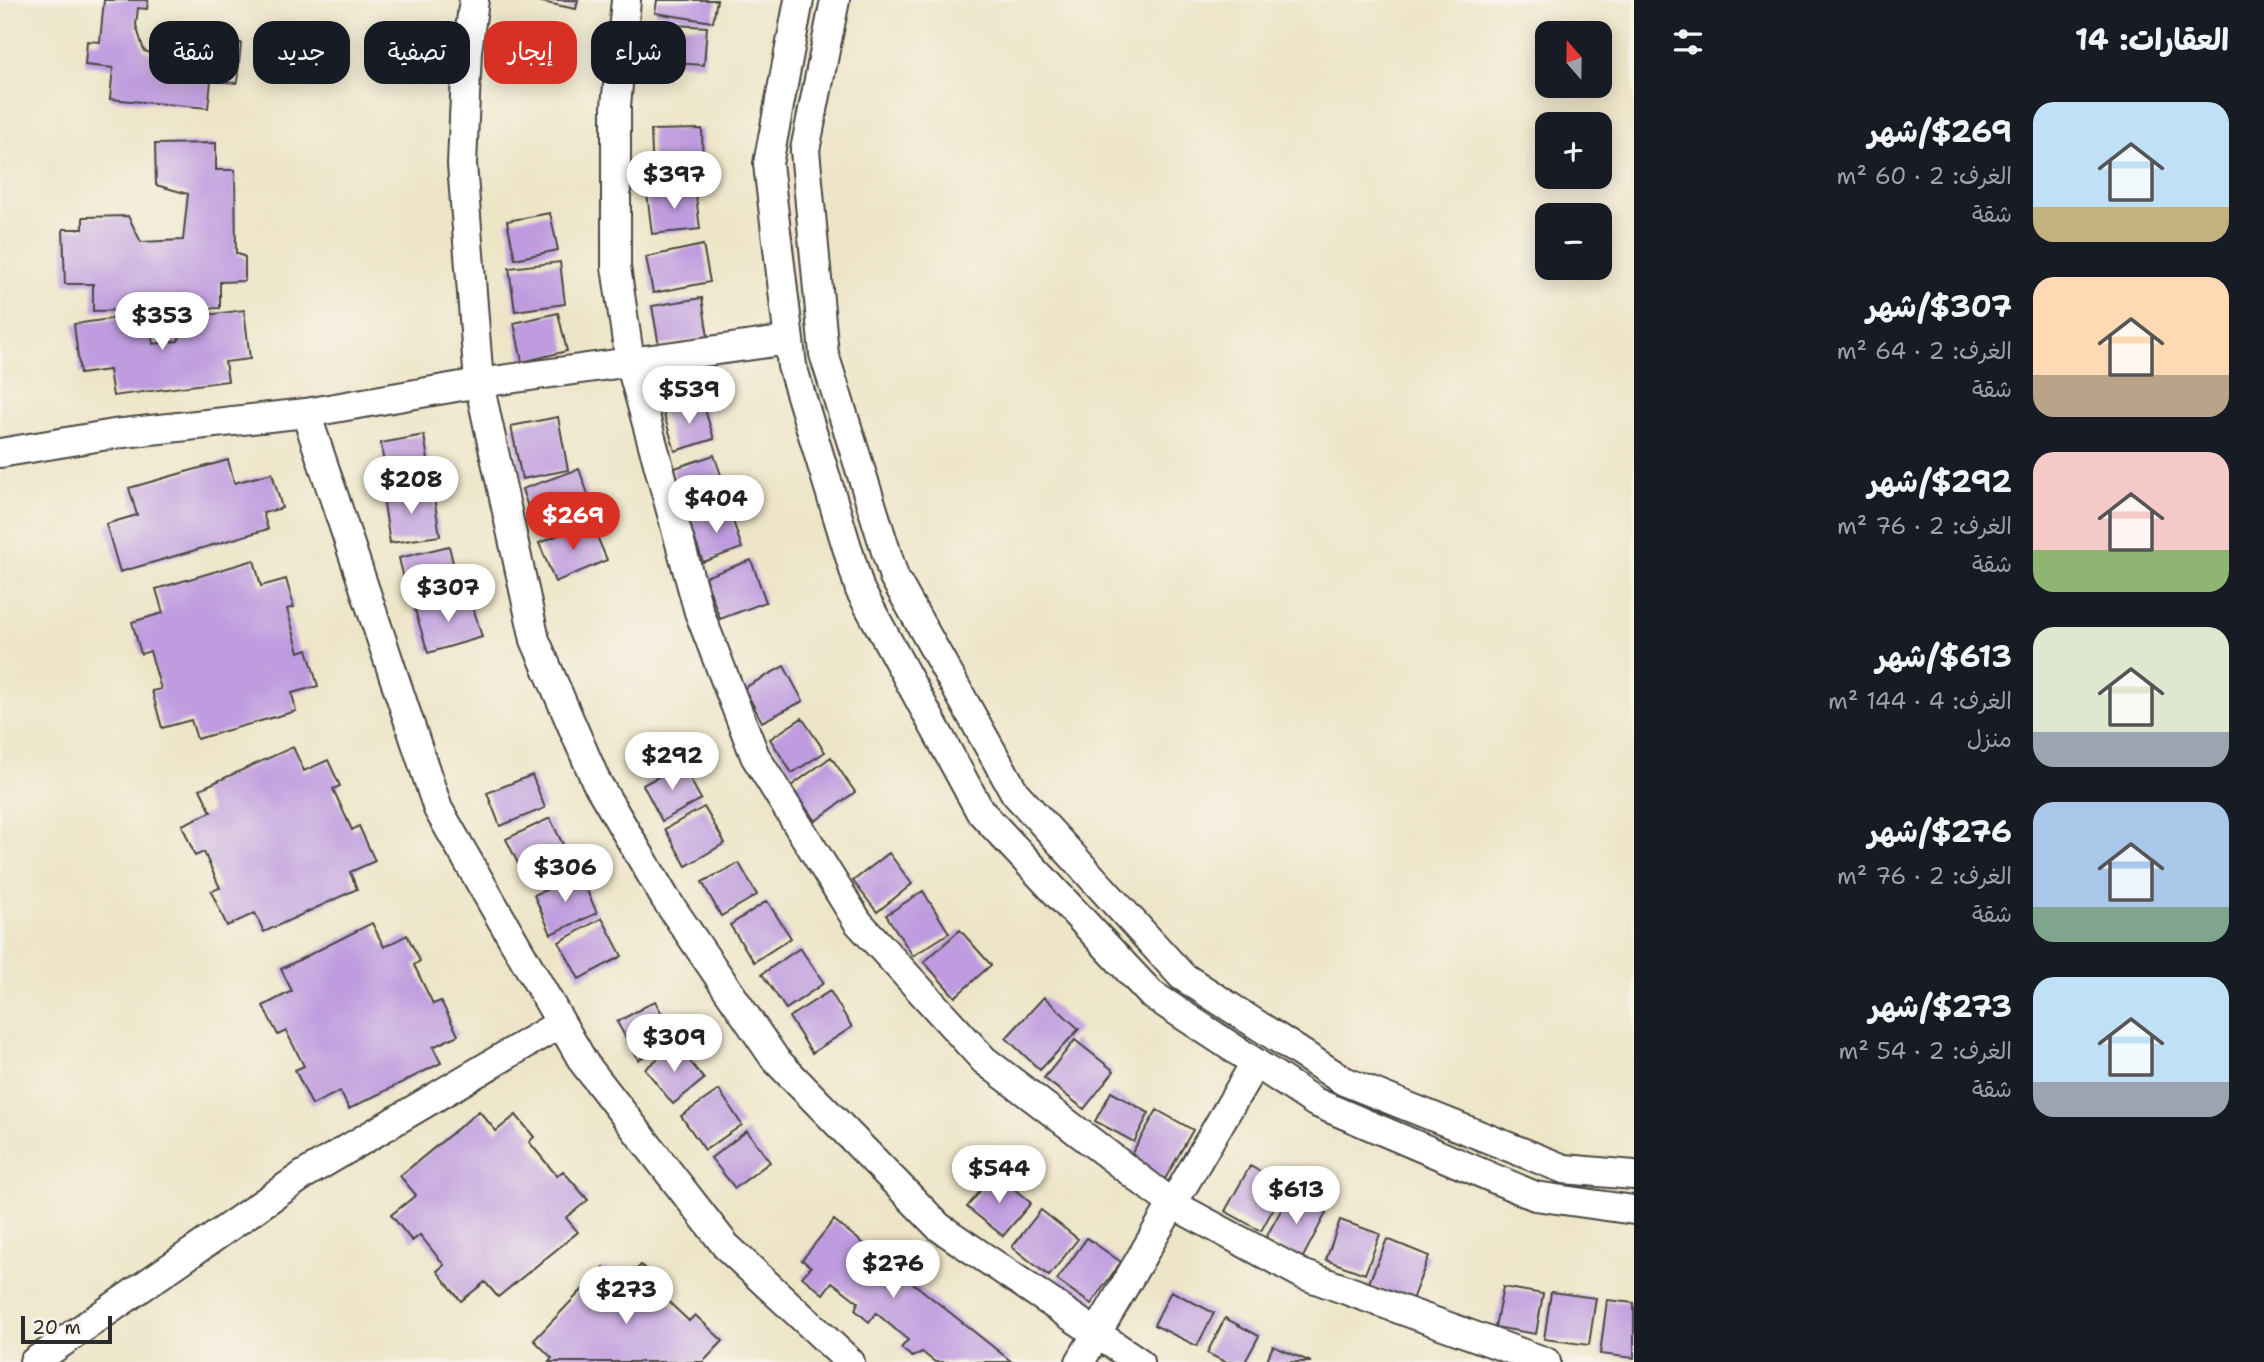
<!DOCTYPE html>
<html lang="ar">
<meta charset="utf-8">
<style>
body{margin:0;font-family:"Shantell Sans","Playpen Sans Arabic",sans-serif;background:#242831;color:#f1f3f6;direction:rtl;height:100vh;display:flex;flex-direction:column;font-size:26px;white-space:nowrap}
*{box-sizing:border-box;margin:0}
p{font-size:23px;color:#9ea1a6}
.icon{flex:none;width:38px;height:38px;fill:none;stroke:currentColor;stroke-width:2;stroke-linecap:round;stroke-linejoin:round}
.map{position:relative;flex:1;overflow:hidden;direction:ltr}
.panel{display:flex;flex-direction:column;background:#171b24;width:630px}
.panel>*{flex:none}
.hud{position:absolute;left:21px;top:21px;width:665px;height:63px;direction:rtl;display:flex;gap:14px}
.needle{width:46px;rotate:340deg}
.tools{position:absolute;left:1535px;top:21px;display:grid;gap:14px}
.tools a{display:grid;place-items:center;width:77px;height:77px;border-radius:14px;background:#171b24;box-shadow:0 4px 18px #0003;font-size:35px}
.scale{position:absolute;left:21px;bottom:18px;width:91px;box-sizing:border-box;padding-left:7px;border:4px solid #2b2b2b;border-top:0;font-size:19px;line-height:24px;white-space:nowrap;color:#2b2b2b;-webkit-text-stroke:5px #f7f3e8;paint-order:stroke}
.price{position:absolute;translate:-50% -60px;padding:0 16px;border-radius:24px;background:#fff;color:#222;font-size:23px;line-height:46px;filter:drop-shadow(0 2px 4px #0008)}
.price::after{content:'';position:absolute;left:50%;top:42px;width:21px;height:16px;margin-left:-10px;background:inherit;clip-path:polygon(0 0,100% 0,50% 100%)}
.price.current{background:#d93025;color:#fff}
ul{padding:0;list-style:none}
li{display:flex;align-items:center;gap:21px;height:175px;padding:0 35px}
li span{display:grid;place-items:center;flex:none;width:196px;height:140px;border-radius:21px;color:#555}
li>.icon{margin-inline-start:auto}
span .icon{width:84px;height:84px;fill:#fffc;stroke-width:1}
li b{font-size:30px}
h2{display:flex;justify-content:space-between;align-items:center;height:84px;padding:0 35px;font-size:30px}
.pill{padding:0 24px;border-radius:21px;background:#171b24;box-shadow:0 4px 18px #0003;font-size:24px;line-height:63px}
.pill.current{background:#d93025;color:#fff}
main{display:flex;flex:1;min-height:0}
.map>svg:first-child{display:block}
.building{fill:#bf9cdf}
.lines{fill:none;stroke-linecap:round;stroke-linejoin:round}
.street-casing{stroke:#484743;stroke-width:32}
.street{stroke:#fff;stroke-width:28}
</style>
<main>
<section class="panel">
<h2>العقارات: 14<svg class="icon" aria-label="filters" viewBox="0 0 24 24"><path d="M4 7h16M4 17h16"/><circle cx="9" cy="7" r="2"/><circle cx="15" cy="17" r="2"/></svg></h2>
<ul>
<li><span style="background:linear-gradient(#bfe0f5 75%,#c2b280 0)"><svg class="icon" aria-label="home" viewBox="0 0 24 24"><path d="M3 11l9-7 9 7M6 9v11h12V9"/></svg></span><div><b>$269/شهر</b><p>الغرف: 2 · 60 m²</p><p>شقة</p></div></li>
<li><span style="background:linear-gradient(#ffd9b3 70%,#b9a48a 0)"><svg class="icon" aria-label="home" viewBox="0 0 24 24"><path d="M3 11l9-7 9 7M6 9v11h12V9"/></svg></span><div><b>$307/شهر</b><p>الغرف: 2 · 64 m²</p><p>شقة</p></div></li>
<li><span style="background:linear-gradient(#f6c9c9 70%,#8fb573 0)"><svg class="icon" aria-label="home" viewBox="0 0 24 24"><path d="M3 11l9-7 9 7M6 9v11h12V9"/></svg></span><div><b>$292/شهر</b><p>الغرف: 2 · 76 m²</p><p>شقة</p></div></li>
<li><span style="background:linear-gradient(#dfe7d0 75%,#9aa5b1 0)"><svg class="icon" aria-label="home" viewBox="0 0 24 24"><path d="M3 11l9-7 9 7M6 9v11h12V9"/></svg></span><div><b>$613/شهر</b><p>الغرف: 4 · 144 m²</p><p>منزل</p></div></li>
<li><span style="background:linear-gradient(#a9c7e8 75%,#7fa58c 0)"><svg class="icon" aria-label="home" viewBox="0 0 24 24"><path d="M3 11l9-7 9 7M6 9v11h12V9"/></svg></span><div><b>$276/شهر</b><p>الغرف: 2 · 76 m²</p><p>شقة</p></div></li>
<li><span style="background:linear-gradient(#bfe0f5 75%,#9aa5b1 0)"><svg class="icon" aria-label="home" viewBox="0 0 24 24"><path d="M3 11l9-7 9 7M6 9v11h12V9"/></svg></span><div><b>$273/شهر</b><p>الغرف: 2 · 54 m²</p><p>شقة</p></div></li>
</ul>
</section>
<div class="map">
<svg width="1634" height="1362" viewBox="0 0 1634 1362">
<rect width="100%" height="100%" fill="#f7f3e8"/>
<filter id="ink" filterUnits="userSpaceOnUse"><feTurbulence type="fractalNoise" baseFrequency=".0143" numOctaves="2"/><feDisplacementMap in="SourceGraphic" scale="14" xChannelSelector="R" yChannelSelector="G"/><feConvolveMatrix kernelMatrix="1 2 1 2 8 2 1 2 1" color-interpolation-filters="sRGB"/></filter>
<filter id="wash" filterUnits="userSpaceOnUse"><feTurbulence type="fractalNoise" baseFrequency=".00686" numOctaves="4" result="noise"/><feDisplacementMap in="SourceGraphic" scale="28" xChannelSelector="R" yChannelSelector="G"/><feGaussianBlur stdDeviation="1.57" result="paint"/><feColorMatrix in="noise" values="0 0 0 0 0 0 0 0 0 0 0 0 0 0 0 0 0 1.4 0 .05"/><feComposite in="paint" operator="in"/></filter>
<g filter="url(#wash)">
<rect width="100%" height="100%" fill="#eee5c8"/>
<g id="blocks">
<path class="building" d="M104 0H148L147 9 138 8 136 25 144 51 174 60 192 50 198 39 241 43 237 83 211 81 208 108 110 99 113 68 85 65 87 41 100 42Z
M532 0H578L576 9Z
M657 0H717L713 22 655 13Z
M658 24 707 27 704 65 656 62Z
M702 129 703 177 653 178 651 130Z
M216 143V170H235L236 253 245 257V281L220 282V308L93 311V284H65L63 229H83V217L128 216 141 242 183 240 188 194 156 185 155 144Z
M695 188 700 229 652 234 647 193Z
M550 213 558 250 515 259 507 221Z
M703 245 710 282 653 293 646 257Z
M560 262 565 304 515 311 509 268Z
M702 298 708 337 659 346 652 306Z
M244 310 250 359 225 362 228 381 113 396 109 370 80 374 74 324 139 315 141 333 151 332 153 344 178 341 182 332 192 331 191 317Z
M558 313 567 351 522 362 514 323Z
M702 400 714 439 675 451 663 412Z
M558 417 568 470 522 479 511 426Z
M424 435 431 478 387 485 381 443Z
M714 455 728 495 686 509 672 469Z
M228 460 234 483 272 473 282 508 263 513 268 529 120 572 106 524 137 515 129 488Z
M579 469 594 511 536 531 522 489Z
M433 490 440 536 390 543 383 497Z
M729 509 742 548 703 562 689 523Z
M591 522 607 560 555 582 539 543Z
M449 546 459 588 409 600 399 558Z
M254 560 261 586 286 579 294 607 287 609 299 652 307 649 318 686 292 693 296 711 197 739 191 720 162 728 152 691 161 689 150 651 141 654 132 622 163 613 156 589Z
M751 560 766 602 720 619 705 577Z
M469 594 482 637 428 653 415 610Z
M784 666 803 701 762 722 744 688Z
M802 718 825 752 792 773 770 739Z
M293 747 304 771 328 760 340 786 333 789 352 830 359 826 375 861 350 872 357 889 264 932 255 913 227 926 211 891 220 888 204 852 195 856 182 825 211 812 200 789Z
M831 757 855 792 815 821 791 786Z
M682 764 701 799 662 821 643 785Z
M532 775 545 808 500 826 487 793Z
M704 807 725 843 686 866 665 829Z
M550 818 571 861 527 882 506 839Z
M889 853 912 884 877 912 853 881Z
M739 863 757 895 721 916 702 882Z
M580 875 597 913 551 934 534 895Z
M923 891 949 933 913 956 886 915Z
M767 901 791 938 754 962 730 925Z
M602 918 622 956 579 979 559 942Z
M372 923 384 947 407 935 420 961 414 965 433 1004 441 1001 458 1035 433 1047 441 1063 349 1109 340 1091 312 1105 295 1070 304 1066 286 1031 278 1035 263 1006 292 991 281 969Z
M960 930 991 965 955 997 924 962Z
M800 948 824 983 786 1009 762 974Z
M830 991 852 1027 812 1053 789 1017Z
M1044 997 1079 1029 1040 1070 1006 1038Z
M655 1001 675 1039 638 1060 617 1022Z
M1075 1040 1114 1071 1084 1109 1044 1078Z
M676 1044 704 1079 673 1104 645 1069Z
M719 1090 742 1125 705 1150 681 1116Z
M1111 1092 1149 1113 1134 1142 1095 1121Z
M1157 1110 1193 1130 1165 1179 1129 1158Z
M479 1111 496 1131 516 1115 534 1137 529 1142 557 1176 563 1171 588 1200 566 1218 578 1232 498 1297 485 1282 461 1301 437 1271 444 1265 420 1235 412 1241 391 1215 416 1195 400 1176Z
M747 1131 770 1162 735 1188 711 1158Z
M1250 1166 1286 1186 1261 1231 1225 1211Z
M995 1173 1031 1203 1003 1236 967 1207Z
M1290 1194 1326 1213 1302 1259 1265 1239Z
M1041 1210 1078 1239 1049 1276 1012 1247Z
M834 1220 1012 1362H935L922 1352 912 1357 901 1348 908 1340 876 1313 869 1322 855 1310 858 1302 832 1282 823 1294 802 1277 811 1267 802 1260Z
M1340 1220 1380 1234 1365 1274 1326 1260Z
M1087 1238 1121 1262 1091 1304 1057 1280Z
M1387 1239 1429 1256 1411 1302 1368 1285Z
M641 1265 662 1285 657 1291 689 1321 695 1315 723 1341 703 1362H549L552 1358 534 1340 604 1267 623 1284Z
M1503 1287 1543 1294 1536 1334 1495 1327Z
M1171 1291 1214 1313 1197 1346 1154 1325Z
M1551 1292 1596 1298 1589 1345 1544 1339Z
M1607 1300 1634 1303V1358L1600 1354Z
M1225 1318 1259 1336 1245 1362H1225L1207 1353Z
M1273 1346 1311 1362H1266Z"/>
</g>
</g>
<g filter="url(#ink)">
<use href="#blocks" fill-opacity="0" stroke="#484743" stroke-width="2"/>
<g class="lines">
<defs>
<path id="street" d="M474 0 467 51 462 164 479 383 535 640 596 781 665 898 775 1059 939 1227 1139 1362
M626 0 616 106V267L630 362 699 612 755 756 858 922 984 1060 1174 1205 1302 1274 1546 1362
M799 0 768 164 792 366 860 590 980 811 1151 994 1315 1102 1535 1196 1634 1210
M835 0 805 150 824 354 894 577 1015 793 1182 976 1344 1081 1564 1169 1634 1175
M306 413 438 809 561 1023 584 1063 726 1246 850 1362
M0 453 114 434 306 413 479 383 789 340
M34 1362 305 1174 561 1023
M1080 1362 1255 1063"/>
</defs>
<use href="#street" class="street-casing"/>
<use href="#street" class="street"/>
</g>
</g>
</svg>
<div class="tools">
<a><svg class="needle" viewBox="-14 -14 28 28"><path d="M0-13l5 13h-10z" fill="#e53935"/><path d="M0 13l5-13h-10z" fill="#9ea1a6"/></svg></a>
<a>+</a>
<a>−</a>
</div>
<div class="scale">20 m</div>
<b class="price" style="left:674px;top:211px">$397</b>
<b class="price" style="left:162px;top:352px">$353</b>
<b class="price" style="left:689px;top:426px">$539</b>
<b class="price" style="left:411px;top:516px">$208</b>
<b class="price" style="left:716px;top:535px">$404</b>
<b class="price current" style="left:573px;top:552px">$269</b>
<b class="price" style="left:448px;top:624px">$307</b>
<b class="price" style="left:672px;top:792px">$292</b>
<b class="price" style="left:565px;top:904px">$306</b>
<b class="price" style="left:674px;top:1074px">$309</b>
<b class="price" style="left:999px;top:1205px">$544</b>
<b class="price" style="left:1296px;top:1226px">$613</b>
<b class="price" style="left:893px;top:1300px">$276</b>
<b class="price" style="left:626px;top:1326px">$273</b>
<div class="hud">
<a class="pill">شراء</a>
<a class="pill current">إيجار</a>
<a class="pill">تصفية</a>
<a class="pill">جديد</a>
<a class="pill">شقة</a>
</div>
</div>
</main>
